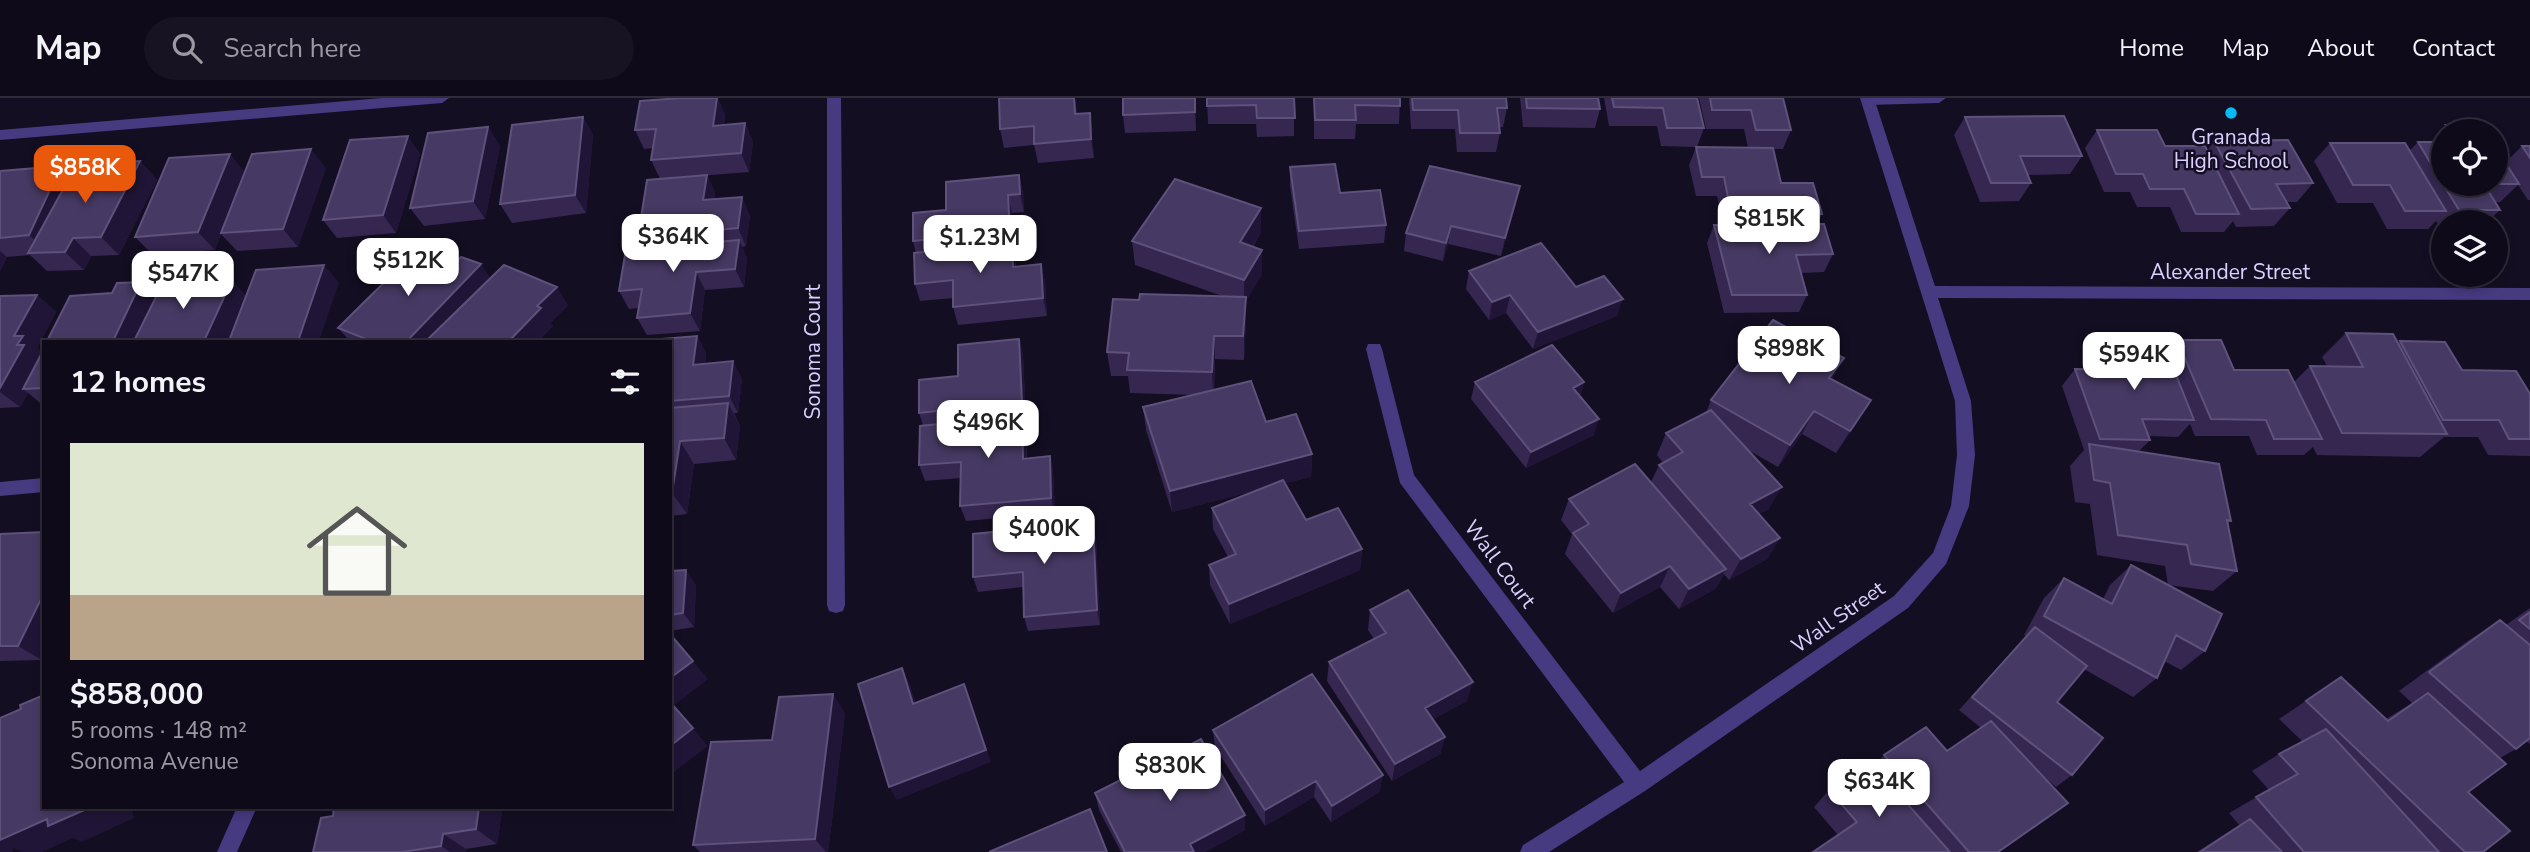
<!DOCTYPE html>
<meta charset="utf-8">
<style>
body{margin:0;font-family:"Nunito Sans",sans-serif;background:#181323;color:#f1f3f6;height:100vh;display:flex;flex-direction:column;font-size:26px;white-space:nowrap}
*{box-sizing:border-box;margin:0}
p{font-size:23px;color:#9b9aa2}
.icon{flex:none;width:38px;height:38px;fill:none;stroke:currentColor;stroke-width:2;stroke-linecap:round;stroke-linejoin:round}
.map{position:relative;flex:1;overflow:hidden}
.sheet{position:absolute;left:42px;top:242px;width:630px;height:469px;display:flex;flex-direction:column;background:#0f0a1a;border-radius:0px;box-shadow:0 4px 10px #0003,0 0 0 2px #2f2b39}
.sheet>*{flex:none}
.tools{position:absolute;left:2431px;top:21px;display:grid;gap:14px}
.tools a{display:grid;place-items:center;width:77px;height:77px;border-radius:50%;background:#0f0a1a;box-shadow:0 4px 10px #0003,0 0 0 2px #2f2b39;font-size:35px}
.price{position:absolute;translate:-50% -60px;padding:0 16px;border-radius:14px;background:#fff;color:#222;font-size:23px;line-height:46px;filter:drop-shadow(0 2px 4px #0008)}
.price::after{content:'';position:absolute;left:50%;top:42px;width:21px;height:16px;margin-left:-10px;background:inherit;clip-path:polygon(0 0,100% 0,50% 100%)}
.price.active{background:#ea580c;color:#fff}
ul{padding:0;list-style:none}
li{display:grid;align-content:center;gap:14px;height:371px;padding:0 28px}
li span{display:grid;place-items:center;height:217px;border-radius:0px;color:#555}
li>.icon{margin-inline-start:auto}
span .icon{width:126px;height:126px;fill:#fffc;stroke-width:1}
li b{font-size:30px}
h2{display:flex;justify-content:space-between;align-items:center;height:84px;padding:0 28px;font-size:30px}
header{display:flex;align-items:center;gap:42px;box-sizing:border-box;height:98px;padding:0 35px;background:#0f0a1a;border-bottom:2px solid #2f2b39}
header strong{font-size:33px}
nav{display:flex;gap:38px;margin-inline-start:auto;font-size:24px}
.search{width:490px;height:63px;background:#181323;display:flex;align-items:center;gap:18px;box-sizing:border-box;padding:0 24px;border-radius:38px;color:#9b9aa2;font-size:26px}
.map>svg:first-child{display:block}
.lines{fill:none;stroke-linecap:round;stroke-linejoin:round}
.lane{fill:#463a80;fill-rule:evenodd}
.street{fill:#463a80;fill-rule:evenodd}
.wall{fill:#352750}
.shaded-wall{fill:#201536}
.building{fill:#463963;stroke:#5e517b;stroke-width:2}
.poi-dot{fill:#04bdf6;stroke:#140e22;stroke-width:2.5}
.labels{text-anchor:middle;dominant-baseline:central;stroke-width:5;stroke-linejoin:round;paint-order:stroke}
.poi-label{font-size:21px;fill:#dbd0fe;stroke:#140e22}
.street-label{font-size:21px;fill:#dbd0fe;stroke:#140e22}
</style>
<header>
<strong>Map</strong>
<div class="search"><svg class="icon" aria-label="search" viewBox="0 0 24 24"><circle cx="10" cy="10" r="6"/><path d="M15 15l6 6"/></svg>Search here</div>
<nav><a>Home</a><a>Map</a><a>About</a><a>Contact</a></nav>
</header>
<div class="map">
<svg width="2530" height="754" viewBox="0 0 2530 754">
<rect width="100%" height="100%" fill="#140e22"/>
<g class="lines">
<path class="lane" d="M1862 0H1946L1939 5 1868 7 1863 6Z"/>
<path class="street" d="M382 0H449L442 5 0 42V32Z
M827 0H841L845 507 843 513 836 515 829 513 827 507Z
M1860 0H1874L1935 188 2530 190V202L1938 200 1971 303 1975 357 1969 408 1946 466 1908 510 1645 693 1549 754H1520L1523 747 1624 684 1400 385 1366 251 1368 246H1380L1382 251 1414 377 1640 673 1894 498 1933 455 1951 408 1957 357 1955 303Z
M44 380V394L0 398V384Z
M237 709H257L237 754H217Z"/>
</g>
<path class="wall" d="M999 0H1075L1077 16 1090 15 1094 60 1038 65 1034 47 1004 50 1000 31Z
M1195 0 1196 33 1125 35 1123 17Z
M1207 0H1294V38L1257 39 1256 26H1208Z
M1314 0H1400L1399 26H1356L1355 41H1314Z
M1409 0H1506L1507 10 1503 29H1499L1500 35 1496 54H1457L1455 31H1411Z
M1520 0H1598L1600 11 1595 30 1523 29Z
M1604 0H1697L1704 30 1697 49 1661 48 1657 28H1609Z
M1699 0H1783L1791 32 1783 51H1773L1781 85 1822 116 1817 126 1833 156 1824 174 1801 175 1807 197 1799 214 1724 215 1707 145 1714 127H1723L1717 98H1696L1689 67 1696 49 1748 50 1744 31H1706Z
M725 16 724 27 745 25 753 44 749 74 660 81 651 62 653 50 644 51 635 32Z
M583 19 593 37 586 115 512 125 500 106Z
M1965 19 2082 58 2070 76 2028 77 2031 85 2019 103 1980 104 1954 37Z
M2446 27 2485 33H2443V86L2505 65 2522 48H2530V102H2528L2518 87 2500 104H2495L2500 112 2487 124H2443V130H2440L2436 123 2428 131H2387L2373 105H2337L2314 63 2330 45 2409 53 2418 44H2431Z
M488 29 500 48 485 121 424 128 410 110Z
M2097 32 2165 48 2207 53 2214 43 2313 85 2297 104H2286L2290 110 2274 128 2236 129 2233 123 2224 134H2181L2170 109H2137L2130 94H2104L2085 50Z
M420 56 396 135 337 140 323 122Z
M140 63 157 82 119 157 91 158 84 172 47 173 30 157 7 159 0 173V73L71 77Z
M1290 69 1340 95 1386 127 1384 145 1299 151 1290 88Z
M326 70 298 149 237 153 221 136 215 152 153 157 135 139 245 73Z
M707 77 715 95 714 101 750 117 746 148 742 149 747 160 744 189 705 192 700 233 647 237 637 220 639 210 629 211 619 193 644 150 638 139Z
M1019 77 1023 95 1024 114 1012 115 1013 153 1016 168 1041 166 1045 184 1047 218 958 227 953 209V200L920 203 915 186 916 155 913 143 946 112Z
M1516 106 1501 158 1448 146 1443 163 1404 153 1406 135Z
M1261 110V134L1253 149 1262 176 1246 203V223L1244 262 1215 261 1214 292 1266 324 1312 356 1311 379 1285 385 1306 422 1362 451 1360 472 1230 526 1210 487 1209 467 1228 459 1213 431 1212 410 1254 393 1172 414 1146 332 1143 309 1195 297 1130 295 1128 278H1111L1107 254 1139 202 1222 198 1135 167 1132 143Z
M1469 173 1576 189 1617 218 1533 251 1506 215 1489 222 1466 191Z
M491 180 568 207 550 225 553 228 538 243H350L338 230Z
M37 197 56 214 37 250 42 254 44 251V308L28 295 20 309 0 310V198Z
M2346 235 2398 245 2400 243 2462 272 2530 296V358L2488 357 2478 339H2444L2420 359 2317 357 2313 349 2304 357H2257L2249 338H2195L2190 326 2178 339 2148 338 2150 342 2139 353 2231 423 2227 426 2237 473 2213 493 2168 487 2165 468 2097 457 2090 406 2075 404 2070 368 2084 352 2062 288 2075 271 2108 272 2103 258 2117 241 2167 254 2177 242 2234 272 2294 284 2310 268H2327L2322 259Z
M697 238 706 256 705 266 742 280 738 315H734L740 328 736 362 694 366 687 416 670 418V243Z
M1019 241 1023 258 1026 321H1023L1026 335 1027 360 1050 358 1053 374 1055 415 966 423 960 408 961 380 925 383 919 367 923 327 919 315 958 278Z
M1844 260 1832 281 1857 325 1836 355 1802 336 1778 369 1748 352 1769 411 1759 416 1780 440 1767 461 1729 482 1724 476 1715 491 1679 511 1660 489 1613 515 1565 456 1572 436 1561 422 1569 401 1651 384 1659 367 1663 365 1657 357 1666 335 1706 315 1711 302Z
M1475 284H1584L1580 298 1594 337 1526 370 1471 301Z
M44 434V557L42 562 0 563V436Z
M1096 440 1100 527 1028 533 1024 519 1023 489 978 494 973 479Z
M2131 467 2205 553 2181 572 2164 563 2157 580 2133 599 2084 571 2057 604 2072 677 2056 689 2044 679 2068 705 1999 754H1813L1838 737 1814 709 1829 692 1874 668 1884 657 1947 653 1981 630 1959 612 2026 538 2024 537 2044 500 2064 480 2103 501 2110 487Z
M670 473 696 487 694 529 670 533Z
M2530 510V646L2526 643 2516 651 2500 660 2468 694 2483 754H2197L2239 727 2229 715 2269 692 2252 673 2279 656 2302 643 2279 621 2341 579 2386 621 2412 605 2399 593 2469 542 2500 522 2506 527Z
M1370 512 1467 603 1433 621 1445 639 1440 656 1392 683 1327 583 1329 564 1374 541 1368 532Z
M845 615 828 754H700L693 747 772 642Z
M1213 632 1383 677 1379 694 1331 724 1314 699 1265 728 1215 649Z
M1095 695 1245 732 1205 754H1121L1099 712Z
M334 709H507L506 712 502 713 497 746 466 751 465 754H313L333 718Z"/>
<path class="shaded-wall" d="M717 0H718L725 16 721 46 713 28Z
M1090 15 1092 34 1094 60 1091 41Z
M583 19 593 37 586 115 575 97Z
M745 25 753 44 749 74 741 55Z
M488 29 500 48 485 121 473 103Z
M408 38 420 56 396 135 383 117Z
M311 51 326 70 298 149 283 131Z
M230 56 245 74 215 152 198 134Z
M140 63 157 82 119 157 101 139Z
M61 68 79 86 48 155 29 137Z
M707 77 715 95 712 120 703 102Z
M1019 77 1023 95 1024 114 1020 96Z
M1520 88 1516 106 1501 158 1505 140Z
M1008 97 1012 115 1014 152 1010 134Z
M742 99 750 117 746 148 738 130Z
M1261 110V134L1240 169V144Z
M1451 128 1448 146 1443 163 1446 145Z
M73 140 91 158 84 172 65 154Z
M739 142 747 160 744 189 735 171Z
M1012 145 1015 163 1017 187 1013 169Z
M1262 152V176L1246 203V223L1244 262V182Z
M0 153 7 159 0 173Z
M481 166 493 184 437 243H407Z
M1041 166 1045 184 1047 218 1043 200Z
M324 167 339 185 319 243H298Z
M696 174 705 192 700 233 690 215Z
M232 182 248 200 229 243H204Z
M141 184 159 201 140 243H113Z
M557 189 568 207 550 225 553 228 538 243H509L537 208Z
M37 197 56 214 37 250 43 255 23 291 28 295 20 309 0 294V290L17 247 14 238Z
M1510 197 1506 215 1489 222 1492 204Z
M1623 201 1617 218 1533 251 1538 234Z
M697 238 706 256 702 284 693 267Z
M1214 238 1215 261 1213 297 1212 274Z
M1019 241 1023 258 1026 321 1022 304Z
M1844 260 1831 284 1829 280Z
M733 263 742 280 738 315 729 298Z
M1584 284 1579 301 1573 290Z
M1871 302 1857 325 1836 355 1850 333Z
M728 305 740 328 736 362 724 340Z
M1814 313 1802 336 1778 369 1790 347Z
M1022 318 1026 335 1027 377 1023 361Z
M1599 321 1594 337 1526 370 1531 354Z
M680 343 694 366 687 416 672 395Z
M1312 356 1311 379 1172 414 1170 393Z
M1050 358 1053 374 1055 415 1051 400Z
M1782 389 1769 411 1738 427 1750 406Z
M1093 424 1096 440 1100 527 1097 512Z
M1780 440 1767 461 1729 482 1741 461Z
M1362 451 1360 472 1230 526 1229 506Z
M1670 468 1660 489 1613 515 1621 495Z
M1726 471 1715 491 1679 511 1689 491Z
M686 472 696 487 694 529 683 515Z
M44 495V557L42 562 18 548Z
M693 563 708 581 673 608 670 604V580Z
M902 570 909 584 920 619 913 606Z
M1473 584 1467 603 1421 628 1425 610Z
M964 586 991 664 897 702 889 689Z
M833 596 845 615 828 754H826L815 741Z
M693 630 708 648 670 677V648Z
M1445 639 1440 656 1392 683 1395 666Z
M0 647 47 721 91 709H132L134 720 82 744 73 740 42 754H22L13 750V754H0Z
M1383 677 1379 694 1331 724 1332 708Z
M1316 683 1314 699 1265 728V712Z
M479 709H497L502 713 497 746 476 731Z
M1245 717V732L1205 754H1191L1190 746Z
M443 736 466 751 465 754H450L441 748Z"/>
<path class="building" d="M681 0H717L713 28 745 25 741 55 651 62 656 31 635 32 640 3Z
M999 0H1074L1075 16 1090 15 1091 41 1034 46V28L1000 31Z
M1123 0H1195V14L1123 17Z
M1207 0H1294L1295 20H1257L1256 7 1207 8Z
M1314 0H1400V8L1355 7 1356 22H1315Z
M1412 0H1506L1507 10H1497L1500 35H1460L1458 12H1413Z
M1526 0H1598L1600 11 1527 10Z
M1612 0H1697L1704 30H1667L1663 10 1614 9Z
M1710 0H1783L1791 32H1756L1751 12H1712Z
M2064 18 2082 58H2020L2031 85H1991L1965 19Z
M583 19 575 97 500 106 512 27Z
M2446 27H2481L2485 33H2451Z
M488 29 473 103 410 110 428 35Z
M2097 32H2157L2165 48H2205L2239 116H2196L2184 91H2150L2143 76H2116Z
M408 38 383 117 323 122 350 42Z
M2288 42 2313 85 2276 86 2290 110 2251 111 2214 43Z
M2418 44H2443V86Z
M2330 45H2405L2446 113H2405L2390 87H2353Z
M2522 48H2530V60Z
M1696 49 1773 50 1781 85H1813L1822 116 1731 115 1724 79H1702Z
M2496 50 2519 86H2484L2500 112H2459L2443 86H2496Z
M311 51 283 131 221 135 252 56Z
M230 56 198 134 135 139 169 60Z
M140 63 101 139 73 140 65 154 28 155 77 66Z
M1335 66 1340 95 1380 92 1386 127 1299 133 1290 69Z
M61 68 29 137 0 140V73Z
M1430 68 1520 88 1505 140 1451 128 1446 145 1406 135Z
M707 77 703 102 742 99 738 130 638 139 647 82Z
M1019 77 1020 96 1008 97 1010 134 913 143V115L946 112V84Z
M1175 81 1261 110 1240 144 1262 152 1244 182 1132 143Z
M1824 126 1833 156 1796 157 1807 197H1732L1714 127Z
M739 142 735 171 696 174 690 215 637 220 642 191 619 193 626 151Z
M1012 145 1013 169 1041 166 1043 200 953 209V182L915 186 914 155Z
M1541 145 1576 189 1604 178 1623 201 1538 234 1510 197 1492 204 1469 173Z
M416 153 453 167 461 159 481 166 407 243H371L338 230Z
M324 167 298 243H229L256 172Z
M504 167 557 189 537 208 541 210 509 243H426Z
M232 182 204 243H134L163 185Z
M141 184 113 243H47L70 198 112 195 117 185Z
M1140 196 1246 199 1243 238H1214L1212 274 1127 272 1129 255 1107 254 1113 201 1139 202Z
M37 197 14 238H23L17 247H24L0 290V198Z
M1773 222 1844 260 1829 280 1871 302 1850 333 1814 313 1790 347 1711 302Z
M2346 235 2393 236 2447 336 2342 335 2310 268 2363 269Z
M697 238 693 267 733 263 729 298 670 303V243H637Z
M1019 241 1022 304 919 315V282L958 278V247Z
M2117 241 2162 242 2194 322 2142 321 2150 342 2100 341 2075 271 2128 272Z
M2177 242H2221L2234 272H2288L2322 341H2274L2266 322 2211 321Z
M2400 243 2445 244 2462 272 2516 273 2530 296V341H2509L2499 322H2443Z
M1552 247 1584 284 1573 290 1599 321 1531 354 1475 284Z
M44 251V290L23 291Z
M1251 283 1266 324 1296 316 1312 356 1170 393 1143 309Z
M728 305 724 340 680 343 672 395H670V310Z
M1711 312 1782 389 1750 406 1780 440 1741 461 1659 367 1683 354 1666 335Z
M1022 318 1023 361 1050 358 1051 400 960 408 961 364 919 367 920 328Z
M2089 346 2219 366 2231 423 2227 422 2237 473 2191 466 2187 447 2118 437 2110 385 2094 382Z
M1635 366 1726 471 1689 491 1670 468 1621 495 1573 435 1589 426 1569 401Z
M1283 382 1306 422 1338 410 1362 451 1229 506 1209 467 1236 456 1212 410Z
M1093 424 1097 512 1024 519 1023 474 973 479V436Z
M44 434V495L18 548H0V436Z
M2131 467 2222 516 2205 553 2176 537 2157 580 2044 518 2064 480 2112 506Z
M686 472 683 515 670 517V473Z
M1408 492 1473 584 1425 610 1445 639 1395 666 1329 564 1386 535 1370 512Z
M2530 514V531L2519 522Z
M2500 522 2530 547V640L2516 651 2429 574Z
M2035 529 2087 568 2057 604 2103 640 2072 677 1972 599Z
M670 536 693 563 670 580Z
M902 570 913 606 964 586 986 652 889 689 858 586Z
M1312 576 1383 677 1332 708 1316 683 1265 712 1213 632Z
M2341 579 2388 623 2428 595 2506 666 2468 694 2510 733 2483 754H2465L2306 603Z
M833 596 815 741 693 747 711 644 772 642 779 599Z
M44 597V709H91L48 728 47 721 0 742V620L21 611 20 607Z
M670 604 693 630 670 648Z
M1991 623 2068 705 1998 754H1969L1884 657 1926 629 1947 653Z
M2326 631 2439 754H2304L2256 699 2298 676 2279 656Z
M1201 641 1245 717 1190 746 1194 754H1125L1095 695Z
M1871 665 1950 754H1813L1857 724 1829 692Z
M334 709H479L476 731 443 736 441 748 402 754H313L321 720 333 718Z
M1090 711 1107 754H989Z
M2250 721 2282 754H2200Z"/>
<circle class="poi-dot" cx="2231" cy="15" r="7"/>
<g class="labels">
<g class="poi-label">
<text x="2231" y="39">Granada<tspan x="2231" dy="24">High School</tspan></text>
</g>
<g class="street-label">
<text x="2230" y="174">Alexander Street</text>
<text transform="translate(813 254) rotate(-90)">Sonoma Court</text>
<text transform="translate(1500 466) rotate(53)">Wall Court</text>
<text transform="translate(1838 519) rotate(-35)">Wall Street</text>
</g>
</g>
</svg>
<div class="tools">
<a><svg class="icon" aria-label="locate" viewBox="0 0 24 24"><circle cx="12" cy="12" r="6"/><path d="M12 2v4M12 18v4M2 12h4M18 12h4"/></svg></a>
<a><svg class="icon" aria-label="layers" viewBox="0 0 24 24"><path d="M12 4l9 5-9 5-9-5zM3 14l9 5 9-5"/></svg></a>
</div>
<b class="price active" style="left:85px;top:107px">$858K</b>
<b class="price" style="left:1769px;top:158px">$815K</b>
<b class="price" style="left:673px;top:176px">$364K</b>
<b class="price" style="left:980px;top:177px">$1.23M</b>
<b class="price" style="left:408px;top:200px">$512K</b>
<b class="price" style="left:183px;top:213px">$547K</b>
<b class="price" style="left:1789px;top:288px">$898K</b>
<b class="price" style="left:2134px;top:294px">$594K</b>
<b class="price" style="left:988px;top:362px">$496K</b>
<b class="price" style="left:1044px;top:468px">$400K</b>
<b class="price" style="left:1170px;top:705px">$830K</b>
<b class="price" style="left:1879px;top:721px">$634K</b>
<section class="sheet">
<h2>12 homes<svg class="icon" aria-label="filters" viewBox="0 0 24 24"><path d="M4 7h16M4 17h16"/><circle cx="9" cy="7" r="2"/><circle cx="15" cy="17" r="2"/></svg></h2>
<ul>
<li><span style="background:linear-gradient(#dfe7d0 70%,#b9a48a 0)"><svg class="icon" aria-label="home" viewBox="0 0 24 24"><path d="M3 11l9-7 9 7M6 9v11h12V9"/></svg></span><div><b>$858,000</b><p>5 rooms · 148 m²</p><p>Sonoma Avenue</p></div></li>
</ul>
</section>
</div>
